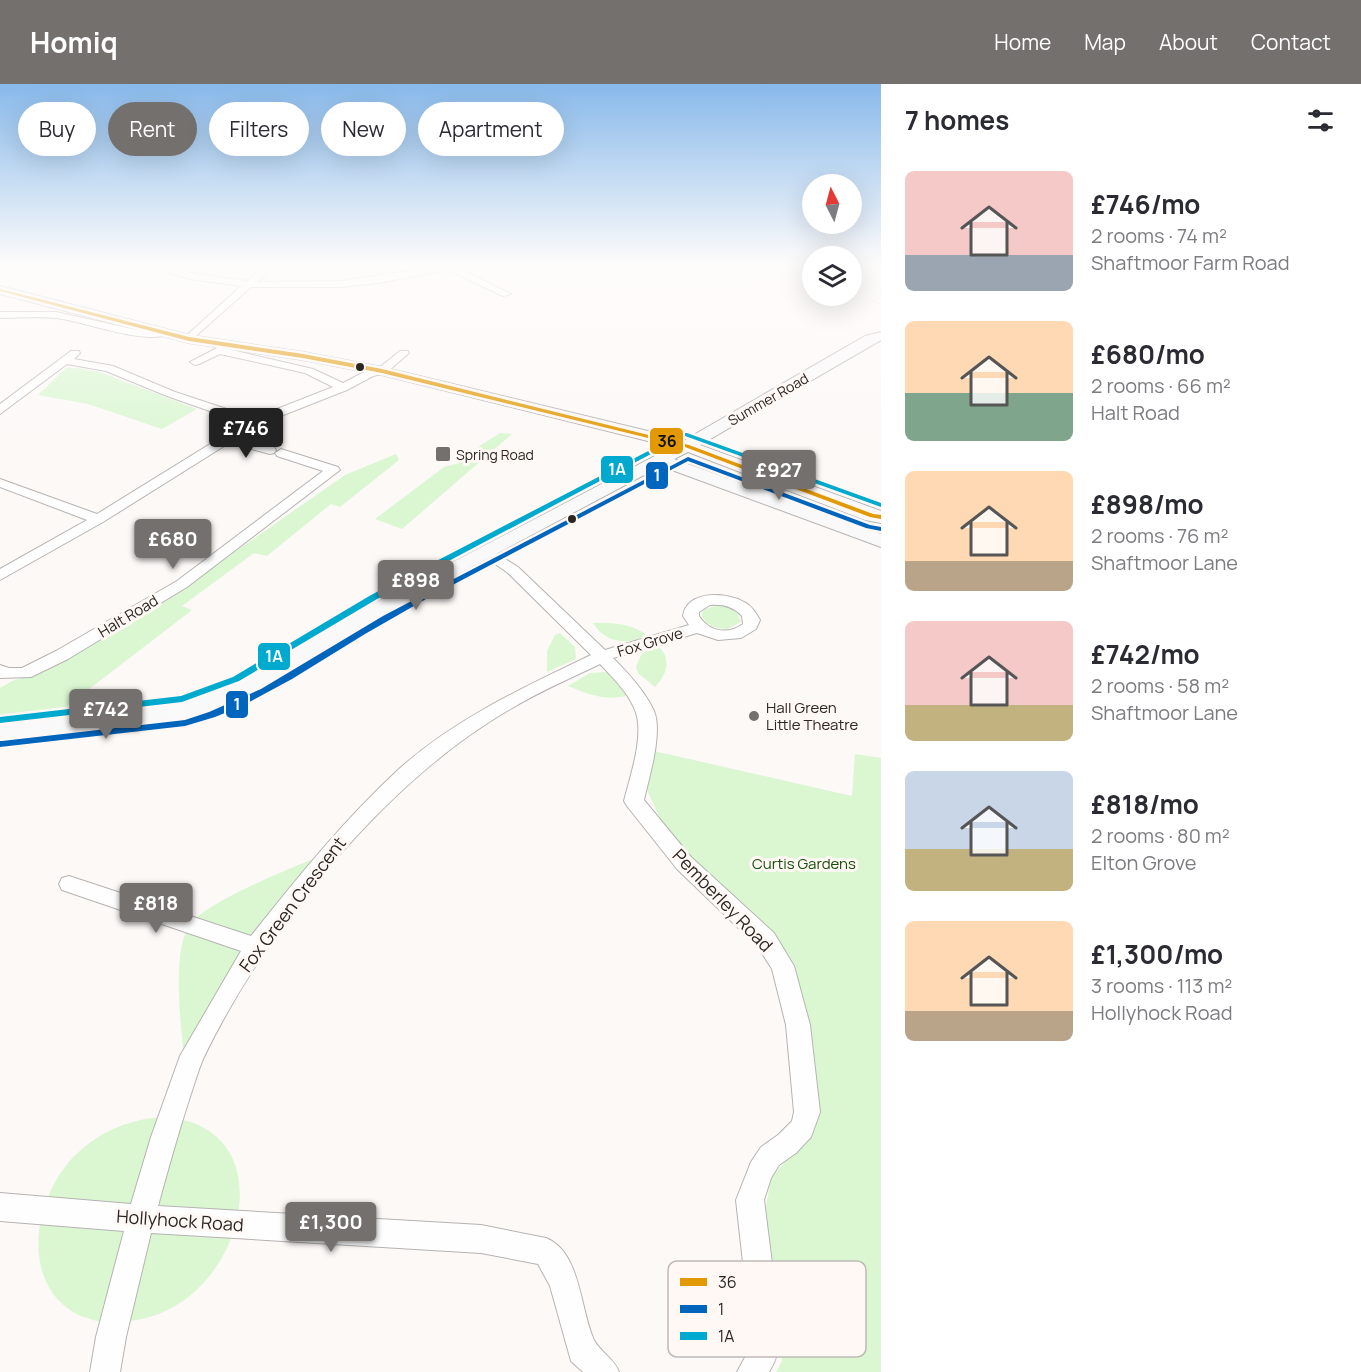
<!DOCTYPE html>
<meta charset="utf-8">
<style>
body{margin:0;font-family:Manrope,sans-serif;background:#f2f2f3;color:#2b2b33;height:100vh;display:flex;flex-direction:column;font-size:22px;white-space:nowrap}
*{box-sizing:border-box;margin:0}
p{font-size:20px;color:#7c7c81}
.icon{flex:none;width:33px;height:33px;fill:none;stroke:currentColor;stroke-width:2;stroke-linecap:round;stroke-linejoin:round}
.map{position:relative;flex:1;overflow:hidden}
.sheet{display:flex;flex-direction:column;background:#fff;width:480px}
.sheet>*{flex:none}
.hud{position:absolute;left:18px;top:18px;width:570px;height:54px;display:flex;gap:12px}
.needle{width:39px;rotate:354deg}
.controls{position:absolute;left:802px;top:90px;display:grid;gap:12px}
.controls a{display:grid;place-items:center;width:60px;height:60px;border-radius:50%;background:#fff;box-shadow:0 6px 24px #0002;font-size:30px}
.price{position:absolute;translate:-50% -51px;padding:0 14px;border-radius:6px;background:#73706e;color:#fff;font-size:20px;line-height:39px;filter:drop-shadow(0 2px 3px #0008)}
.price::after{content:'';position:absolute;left:50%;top:36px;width:18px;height:14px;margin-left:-9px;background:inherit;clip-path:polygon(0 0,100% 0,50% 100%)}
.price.current{background:#222;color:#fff}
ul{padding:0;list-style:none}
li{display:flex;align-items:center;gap:18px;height:150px;padding:0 24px}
li span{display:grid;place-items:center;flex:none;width:168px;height:120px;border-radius:9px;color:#555}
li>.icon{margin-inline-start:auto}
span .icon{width:72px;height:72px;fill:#fffc;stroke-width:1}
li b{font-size:26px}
h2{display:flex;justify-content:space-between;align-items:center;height:72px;padding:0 24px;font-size:26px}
.chip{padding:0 21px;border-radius:27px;background:#fff;box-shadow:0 6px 24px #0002;font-size:21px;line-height:54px}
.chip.current{background:#73706e;color:#fff}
header{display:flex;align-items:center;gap:36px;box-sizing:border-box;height:84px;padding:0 30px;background:#73706e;color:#fff}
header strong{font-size:28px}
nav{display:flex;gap:33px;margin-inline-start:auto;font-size:21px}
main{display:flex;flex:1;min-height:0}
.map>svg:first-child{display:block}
.green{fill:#daf7d2}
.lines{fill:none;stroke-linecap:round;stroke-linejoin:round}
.street-casing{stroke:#b6b3b2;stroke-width:2}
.secondary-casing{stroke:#b6b3b2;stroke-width:2}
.primary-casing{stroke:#d8d5d4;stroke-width:1}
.street{fill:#fffefe;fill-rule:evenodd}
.secondary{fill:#faf9fa;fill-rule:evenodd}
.primary{fill:#f7f4f8;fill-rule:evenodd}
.bus-1-casing{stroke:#fff8f4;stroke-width:5}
.bus-2-casing{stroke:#fff8f4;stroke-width:5}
.bus-3-casing{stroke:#fff8f4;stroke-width:5}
.bus-1{fill:#e29904;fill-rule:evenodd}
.bus-2{fill:#0065bd;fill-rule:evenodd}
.bus-3{fill:#00a9ce;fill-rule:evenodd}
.bus-dot{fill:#292624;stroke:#fff8f4;stroke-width:2}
.poi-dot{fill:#73706e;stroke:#fff8f4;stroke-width:2}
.labels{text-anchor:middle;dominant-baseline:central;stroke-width:6;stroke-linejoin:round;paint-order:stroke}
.far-street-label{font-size:14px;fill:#292624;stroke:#fff8f4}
.far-poi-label{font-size:14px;fill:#292624;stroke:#fff8f4;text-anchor:start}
.street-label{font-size:15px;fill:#292624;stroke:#fff8f4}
.poi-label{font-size:15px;fill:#292624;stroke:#fff8f4;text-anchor:start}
.park-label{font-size:15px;fill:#144e09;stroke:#fff8f4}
.near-street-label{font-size:18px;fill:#292624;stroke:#fff8f4}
.key{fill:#fff8f4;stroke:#bfb9b6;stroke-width:1.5}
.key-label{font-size:16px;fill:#292624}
.line-badge{stroke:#fff8f4;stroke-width:2}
.badge-label{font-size:16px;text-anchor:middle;font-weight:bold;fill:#fff}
.pale-badge-label{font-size:16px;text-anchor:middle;font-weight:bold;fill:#111}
</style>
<header>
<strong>Homiq</strong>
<nav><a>Home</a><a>Map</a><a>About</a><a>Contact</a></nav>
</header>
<main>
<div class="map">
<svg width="881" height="1288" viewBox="0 0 881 1288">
<rect width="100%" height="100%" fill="#fcf9f7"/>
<path class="green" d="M66 284H78L100 288 197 325 162 345 88 320 38 311Z
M500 349 512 350 402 445 375 435 444 383 460 379 464 372Z
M396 370 399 376 340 423 331 420 267 472 254 469 182 522 192 526 58 629 31 630 0 637V604L12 597 38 589 130 541 345 391Z
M703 376 872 436V439L864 444 690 383Z
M714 522 726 523 737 528 741 538 728 545C717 545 703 542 702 529L704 526Z
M593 539C612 538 634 540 650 553 628 560 605 560 593 539Z
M560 549 575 563 576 575 547 588V567L555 551Z
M658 562C673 576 666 591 655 603L638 589 636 583 642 569Z
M607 588 616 595 626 612C604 617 588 610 568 602L590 589Z
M654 667 852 712 855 670 881 674V1288H776L782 1277 766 1123 771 1094 814 1044 813 960 794 880 789 871 669 754 647 706Z
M330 768 186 989C182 952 171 875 188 843 201 819 301 780 330 768Z
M160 1033C290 1037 246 1218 137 1236 129 1237 119 1240 110 1239 15 1230 24 1114 82 1065 105 1045 131 1036 160 1033Z"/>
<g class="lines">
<defs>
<path id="street" d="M150 183H165L190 189 247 197 263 183H273L257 198 341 197 437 183H456L511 210 503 212 448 186 378 199 341 203H251L189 258 184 255 185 253 241 202 190 195Z
M0 228H56L137 246H163L168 249C151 263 79 236 56 234 38 232 18 234 0 234Z
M219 263 313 285 343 299 366 287 379 284 400 267H408L409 269 386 289 373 292 347 306 258 341 238 353 274 363 276 366 274 369 270 370 229 359 103 438 0 496V485L87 436 0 403V395L97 430 244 339 167 312 106 287 67 280 0 330V320L71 267H79L80 269 74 275 113 282 175 308 254 334 333 303 305 289 220 270 199 280 195 281 190 278Z
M281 365 338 383 340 386 187 503 68 575 31 593 0 594V581L9 584H22L56 567 177 497 323 387 277 372 275 369Z
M486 463 518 483 605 566 689 541 683 532C687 506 726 508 744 518 752 522 756 529 760 536L756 545 741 554 718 556 697 549 613 574C628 589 645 607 654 627 663 649 649 693 644 716L691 773 774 849 794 882 810 941 820 1028 811 1053 796 1069 779 1081 771 1094 764 1116 781 1250C779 1265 777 1275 769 1288H737L750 1264 751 1250 736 1116 751 1078 761 1063 778 1051 792 1037 794 1028 786 941 772 885 758 863 677 785 627 722 624 717C630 693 644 653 636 629 630 610 613 594 600 580 569 595 536 609 507 627 383 700 265 846 203 975 198 987 194 1001 190 1013 178 1049 168 1086 158 1122L481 1141 546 1154C581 1168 580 1226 594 1256 600 1268 614 1274 619 1288H583L571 1277 550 1202 538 1180 481 1169 151 1149 126 1253 120 1288H90L96 1253 124 1147 0 1137V1109L131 1120 151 1053 180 972 241 867 62 806 59 800 62 794 69 792 251 852C297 794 344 736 399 685 455 635 524 603 591 571L508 489 481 470 479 467ZM710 521C722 520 733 522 742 532L743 540C728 551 709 548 699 532V528Z"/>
<path id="secondary" d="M0 202 189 251 303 268 382 283 685 356 865 252 881 248V256L700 361 881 427V439L865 436 688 368 674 375 881 450V463L661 382 387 528 249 611 184 635 0 656V640L181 619 233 601 373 520 672 363 382 291 303 276 189 259 0 210Z"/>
<path id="primary" d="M852 183H861L881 208V220C868 217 852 196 852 183Z"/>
</defs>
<use href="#street" class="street-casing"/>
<use href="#secondary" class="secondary-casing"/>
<use href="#primary" class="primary-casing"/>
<use href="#street" class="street"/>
<use href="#secondary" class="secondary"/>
<use href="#primary" class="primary"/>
<defs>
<path id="bus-1" d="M0 205 189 253 303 270 382 285 689 361 873 430 881 431V435L870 433 685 363 382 289 303 274 189 257 0 207Z"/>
<path id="bus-2" d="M688 373 870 441 881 443V447L866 444 688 377 426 515 365 550 292 595 242 622 215 633 185 642 0 663V657H2L185 636 209 628 261 605 383 532 421 512Z"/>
<path id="bus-3" d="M683 349H687L881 419V423L685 352 377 515 239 597 182 618 0 639V633L181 612 233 593 371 511Z"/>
</defs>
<use href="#bus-1" class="bus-1-casing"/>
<use href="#bus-2" class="bus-2-casing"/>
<use href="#bus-3" class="bus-3-casing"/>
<use href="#bus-1" class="bus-1"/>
<use href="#bus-2" class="bus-2"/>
<use href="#bus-3" class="bus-3"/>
</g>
<linearGradient id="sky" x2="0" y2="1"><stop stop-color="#88b9ea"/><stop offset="0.5" stop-color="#fefcfb"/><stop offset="1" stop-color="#fefcfb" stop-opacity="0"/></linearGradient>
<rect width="881" height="363" fill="url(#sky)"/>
<g class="bus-dot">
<circle cx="360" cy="283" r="5"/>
<circle cx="572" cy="435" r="5"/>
</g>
<g class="poi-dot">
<rect x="435" y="362" width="16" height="16" rx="3"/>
<circle cx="754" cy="632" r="6"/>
</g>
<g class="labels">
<g class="far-street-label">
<text transform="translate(768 315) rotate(-30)">Summer Road</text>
</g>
<g class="far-poi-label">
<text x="456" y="370">Spring Road</text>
</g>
<g class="street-label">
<text transform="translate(128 532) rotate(-31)">Halt Road</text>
<text transform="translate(650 558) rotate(-17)">Fox Grove</text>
</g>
<g class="poi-label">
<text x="766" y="623">Hall Green<tspan x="766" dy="17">Little Theatre</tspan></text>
</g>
<g class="park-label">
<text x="804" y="779">Curtis Gardens</text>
</g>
<g class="near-street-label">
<text transform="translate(723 816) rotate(46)">Pemberley Road</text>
<text transform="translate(292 820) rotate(-53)">Fox Green Crescent</text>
<text transform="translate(180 1136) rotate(4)">Hollyhock Road</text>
</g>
</g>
<rect x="668" y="1177" width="198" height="96" rx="9" class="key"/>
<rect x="680" y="1194" width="27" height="8" fill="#e29904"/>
<rect x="680" y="1221" width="27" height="8" fill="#0065bd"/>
<rect x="680" y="1248" width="27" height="8" fill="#00a9ce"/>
<g class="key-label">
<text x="718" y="1204">36</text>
<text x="718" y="1231">1</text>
<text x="718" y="1258">1A</text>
</g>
<g class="line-badge">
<rect x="649" y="343" width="35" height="28" rx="6" fill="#e29904"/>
<rect x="600" y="371" width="34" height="29" rx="6" fill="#00a9ce"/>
<rect x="645" y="377" width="24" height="29" rx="6" fill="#0065bd"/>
<rect x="257" y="558" width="34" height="29" rx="6" fill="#00a9ce"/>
<rect x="225" y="606" width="24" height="29" rx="6" fill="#0065bd"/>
</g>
<g class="badge-label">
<text x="617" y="391">1A</text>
<text x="657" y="397">1</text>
<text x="274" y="578">1A</text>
<text x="237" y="626">1</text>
</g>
<g class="pale-badge-label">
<text x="667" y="363">36</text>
</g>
</svg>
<div class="controls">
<a><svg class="needle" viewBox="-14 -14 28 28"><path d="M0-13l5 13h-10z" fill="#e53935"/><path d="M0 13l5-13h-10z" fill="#7c7c81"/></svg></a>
<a><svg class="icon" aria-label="layers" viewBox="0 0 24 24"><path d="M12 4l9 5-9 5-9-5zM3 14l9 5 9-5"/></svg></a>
</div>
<b class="price current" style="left:246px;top:375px">£746</b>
<b class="price" style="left:779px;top:417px">£927</b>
<b class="price" style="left:173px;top:486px">£680</b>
<b class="price" style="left:416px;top:527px">£898</b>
<b class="price" style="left:106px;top:656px">£742</b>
<b class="price" style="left:156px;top:850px">£818</b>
<b class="price" style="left:331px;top:1169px">£1,300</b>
<div class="hud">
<a class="chip">Buy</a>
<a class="chip current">Rent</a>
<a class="chip">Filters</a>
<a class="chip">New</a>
<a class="chip">Apartment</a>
</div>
</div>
<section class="sheet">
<h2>7 homes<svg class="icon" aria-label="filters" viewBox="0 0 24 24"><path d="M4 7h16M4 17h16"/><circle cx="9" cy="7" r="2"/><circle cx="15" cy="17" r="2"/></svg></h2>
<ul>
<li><span style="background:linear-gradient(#f6c9c9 70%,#9aa5b1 0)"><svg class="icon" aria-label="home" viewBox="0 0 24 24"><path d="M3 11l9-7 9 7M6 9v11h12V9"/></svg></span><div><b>£746/mo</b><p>2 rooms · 74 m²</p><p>Shaftmoor Farm Road</p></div></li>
<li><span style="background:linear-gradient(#ffd9b3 60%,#7fa58c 0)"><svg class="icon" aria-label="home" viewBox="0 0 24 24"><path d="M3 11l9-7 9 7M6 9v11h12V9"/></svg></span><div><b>£680/mo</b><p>2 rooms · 66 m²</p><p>Halt Road</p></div></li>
<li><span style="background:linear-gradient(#ffd9b3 75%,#b9a48a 0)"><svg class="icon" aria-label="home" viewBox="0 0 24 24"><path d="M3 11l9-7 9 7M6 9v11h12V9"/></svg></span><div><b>£898/mo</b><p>2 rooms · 76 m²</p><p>Shaftmoor Lane</p></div></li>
<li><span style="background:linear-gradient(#f6c9c9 70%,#c2b280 0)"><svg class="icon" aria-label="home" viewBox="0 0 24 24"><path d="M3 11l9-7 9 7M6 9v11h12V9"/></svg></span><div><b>£742/mo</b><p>2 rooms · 58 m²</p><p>Shaftmoor Lane</p></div></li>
<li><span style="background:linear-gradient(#c9d6e8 65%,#c2b280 0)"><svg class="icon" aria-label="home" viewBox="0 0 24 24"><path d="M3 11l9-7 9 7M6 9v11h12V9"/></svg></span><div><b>£818/mo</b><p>2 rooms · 80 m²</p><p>Elton Grove</p></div></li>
<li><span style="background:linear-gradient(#ffd9b3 75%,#b9a48a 0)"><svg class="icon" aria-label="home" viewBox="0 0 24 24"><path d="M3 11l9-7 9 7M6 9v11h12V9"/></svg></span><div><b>£1,300/mo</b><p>3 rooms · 113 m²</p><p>Hollyhock Road</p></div></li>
</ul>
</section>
</main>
